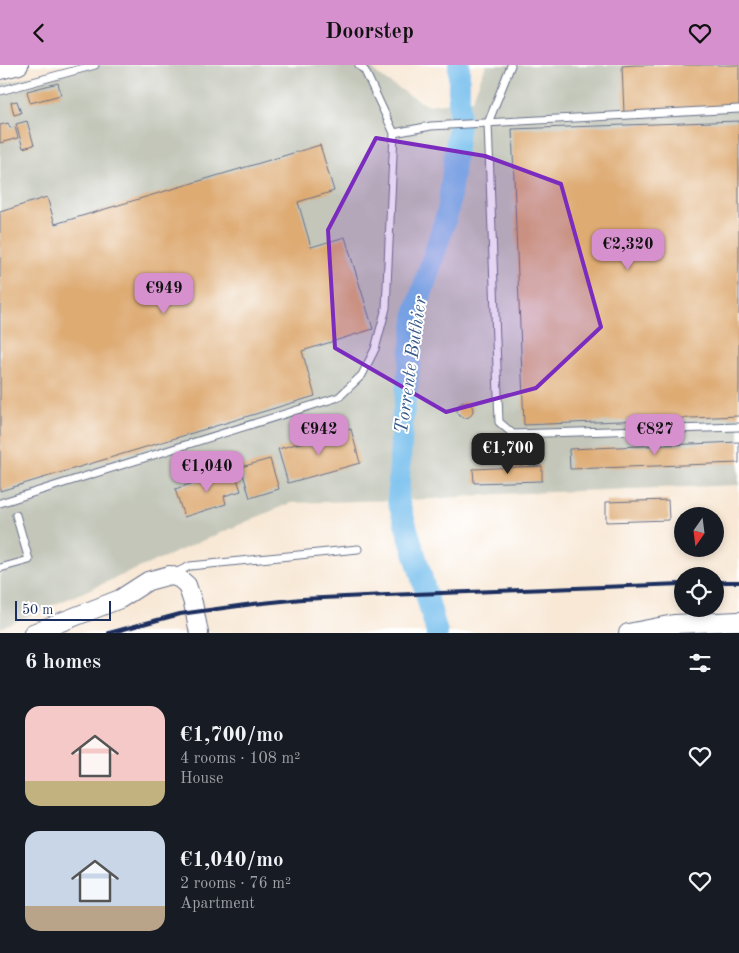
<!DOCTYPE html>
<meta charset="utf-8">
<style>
body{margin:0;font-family:"Old Standard TT",serif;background:#242831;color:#f1f3f6;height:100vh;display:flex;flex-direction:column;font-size:19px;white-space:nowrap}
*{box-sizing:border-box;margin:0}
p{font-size:16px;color:#9ea1a6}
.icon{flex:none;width:28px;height:28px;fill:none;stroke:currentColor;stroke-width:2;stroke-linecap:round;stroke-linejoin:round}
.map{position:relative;height:568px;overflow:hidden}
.sheet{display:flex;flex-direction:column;background:#171b24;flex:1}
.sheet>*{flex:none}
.needle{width:32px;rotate:194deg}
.fabs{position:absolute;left:674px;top:442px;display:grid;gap:10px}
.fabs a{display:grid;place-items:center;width:50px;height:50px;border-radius:50%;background:#171b24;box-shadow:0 2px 8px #0003;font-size:25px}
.scale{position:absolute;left:15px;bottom:12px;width:96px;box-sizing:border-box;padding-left:5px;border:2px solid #1b2f5e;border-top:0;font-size:14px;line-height:18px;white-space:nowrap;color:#1b2f5e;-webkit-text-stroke:4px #fff;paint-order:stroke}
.price{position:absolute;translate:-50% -42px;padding:0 11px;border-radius:10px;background:#d690ce;color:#111;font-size:16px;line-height:32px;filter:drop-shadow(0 1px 2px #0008)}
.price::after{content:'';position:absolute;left:50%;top:30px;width:15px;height:11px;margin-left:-8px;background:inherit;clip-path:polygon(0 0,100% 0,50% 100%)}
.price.on{background:#222;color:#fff}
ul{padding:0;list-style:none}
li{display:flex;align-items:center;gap:15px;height:125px;padding:0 25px}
li span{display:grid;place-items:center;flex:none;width:140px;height:100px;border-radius:15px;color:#555}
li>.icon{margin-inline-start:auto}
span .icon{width:60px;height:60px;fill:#fffc;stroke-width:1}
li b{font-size:21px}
h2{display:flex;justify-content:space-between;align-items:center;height:60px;padding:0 25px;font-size:21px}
header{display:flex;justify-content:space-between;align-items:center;height:65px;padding:0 25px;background:#d690ce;color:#111;font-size:22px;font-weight:600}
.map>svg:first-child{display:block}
.industrial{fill:#c3c6b9}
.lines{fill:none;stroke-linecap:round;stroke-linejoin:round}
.river{stroke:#75beed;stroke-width:22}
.building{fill:#deab73}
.service-casing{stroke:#687088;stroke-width:9}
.tertiary-casing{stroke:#687088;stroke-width:20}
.service{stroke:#fff;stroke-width:7}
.tertiary{stroke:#fff;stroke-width:18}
.rail{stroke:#1b2f5e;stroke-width:4}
.marked{fill:#7b2cbf;fill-opacity:0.2;stroke:#7b2cbf;stroke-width:4;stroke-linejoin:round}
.labels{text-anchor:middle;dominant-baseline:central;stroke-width:4;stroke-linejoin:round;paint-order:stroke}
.water-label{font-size:19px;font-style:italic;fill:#365a89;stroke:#fff}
</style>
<header><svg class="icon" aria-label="back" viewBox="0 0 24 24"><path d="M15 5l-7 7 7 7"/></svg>Doorstep<svg class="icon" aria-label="heart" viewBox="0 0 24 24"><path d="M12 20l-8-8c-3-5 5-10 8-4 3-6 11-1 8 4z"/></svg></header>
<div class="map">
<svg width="739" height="568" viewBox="0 0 739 568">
<rect width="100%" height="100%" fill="#fff"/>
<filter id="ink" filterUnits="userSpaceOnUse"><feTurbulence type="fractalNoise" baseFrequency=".02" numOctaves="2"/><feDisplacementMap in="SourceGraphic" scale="10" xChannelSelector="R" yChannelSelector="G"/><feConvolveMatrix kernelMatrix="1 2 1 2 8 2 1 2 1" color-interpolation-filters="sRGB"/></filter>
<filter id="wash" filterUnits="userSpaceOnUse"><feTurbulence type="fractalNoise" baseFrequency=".0096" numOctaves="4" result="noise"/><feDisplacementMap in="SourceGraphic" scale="20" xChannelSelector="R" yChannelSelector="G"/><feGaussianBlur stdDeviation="1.12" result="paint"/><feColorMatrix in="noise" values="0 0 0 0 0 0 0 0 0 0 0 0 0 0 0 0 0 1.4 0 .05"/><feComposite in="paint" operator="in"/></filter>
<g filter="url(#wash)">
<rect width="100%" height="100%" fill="#f8e8d5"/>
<path class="industrial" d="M76 0H367L385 15 426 40 472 35 486 0H739V420L500 429 434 434 290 438 0 563V19Z"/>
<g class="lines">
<path class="river" d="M437 568 419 503 398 435 402 360 416 246 448 146 459 59V0"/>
</g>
<g id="blocks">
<path class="building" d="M635 0H739V42L624 48 622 1Z
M58 18 61 30 30 38 27 26Z
M17 36 21 48 14 50 11 37Z
M27 56 34 80 23 83 16 59Z
M739 56V351L524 360 512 64Z
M8 58 10 63 15 62 18 73 0 78V60Z
M320 80 334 126 298 137 311 182 345 172 373 264 302 286 315 331 0 426V147L47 132 55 159Z
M457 345a8 8 0 1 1 16 0a8 8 0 1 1-16 0Z
M351 364 360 398 288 418 278 384Z
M739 377V398L570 404 569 384Z
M270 394 279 424 250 433 241 402Z
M542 401V416L474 418 473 404Z
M234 405 241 426 224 431 226 439 184 452 175 424Z
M668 435 669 455 606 457V437Z"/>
</g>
</g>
<g filter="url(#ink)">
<use href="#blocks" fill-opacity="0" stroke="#687088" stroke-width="1"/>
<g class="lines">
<defs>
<path id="service" d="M359 0 365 6 394 68
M511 0 488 58 499 357 513 369 739 362
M0 26 95 0
M0 438 339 332 362 310 375 284 386 243 394 68 431 61 739 44
M0 503 29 495 16 450
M175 508 190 501 358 484"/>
<path id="tertiary" d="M0 5 19 0
M33 568 120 534 148 516 170 510 180 514 187 520 193 538 199 568
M628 568 674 559 739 556"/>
</defs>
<use href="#service" class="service-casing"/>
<use href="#tertiary" class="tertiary-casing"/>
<use href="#service" class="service"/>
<use href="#tertiary" class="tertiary"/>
<path class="rail" d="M715 517H739
M109 568 180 549 253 539 302 534 387 530 682 519"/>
</g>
</g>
<path class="marked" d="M376 73 485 91 561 119 601 262 536 323 446 347 335 283 328 165Z"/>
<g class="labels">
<g class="water-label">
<text transform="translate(412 300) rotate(-82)">Torrente Buthier</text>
</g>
</g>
</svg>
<div class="fabs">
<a><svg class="needle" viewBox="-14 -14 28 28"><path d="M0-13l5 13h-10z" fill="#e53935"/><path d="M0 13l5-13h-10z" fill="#9ea1a6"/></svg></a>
<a><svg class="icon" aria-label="locate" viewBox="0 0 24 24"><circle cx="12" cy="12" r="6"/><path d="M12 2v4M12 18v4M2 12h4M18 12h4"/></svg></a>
</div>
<div class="scale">50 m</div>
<b class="price" style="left:628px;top:206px">€2,320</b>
<b class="price" style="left:164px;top:250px">€949</b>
<b class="price" style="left:319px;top:391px">€942</b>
<b class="price" style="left:655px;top:391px">€827</b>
<b class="price on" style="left:508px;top:410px">€1,700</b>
<b class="price" style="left:207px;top:428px">€1,040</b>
</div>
<section class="sheet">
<h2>6 homes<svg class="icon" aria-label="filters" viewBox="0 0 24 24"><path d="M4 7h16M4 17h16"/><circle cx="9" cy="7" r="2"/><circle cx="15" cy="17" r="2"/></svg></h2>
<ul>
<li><span style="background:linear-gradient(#f6c9c9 75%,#c2b280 0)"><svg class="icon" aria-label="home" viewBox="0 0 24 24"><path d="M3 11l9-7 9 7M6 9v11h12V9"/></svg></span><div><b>€1,700/mo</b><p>4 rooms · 108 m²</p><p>House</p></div><svg class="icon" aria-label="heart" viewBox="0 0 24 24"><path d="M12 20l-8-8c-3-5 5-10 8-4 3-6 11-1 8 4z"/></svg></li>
<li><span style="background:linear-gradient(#c9d6e8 75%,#b9a48a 0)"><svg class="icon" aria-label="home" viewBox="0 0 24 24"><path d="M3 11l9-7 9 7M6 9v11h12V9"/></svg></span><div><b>€1,040/mo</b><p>2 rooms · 76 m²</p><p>Apartment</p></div><svg class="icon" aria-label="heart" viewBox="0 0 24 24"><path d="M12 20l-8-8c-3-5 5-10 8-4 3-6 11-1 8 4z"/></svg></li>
</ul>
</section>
